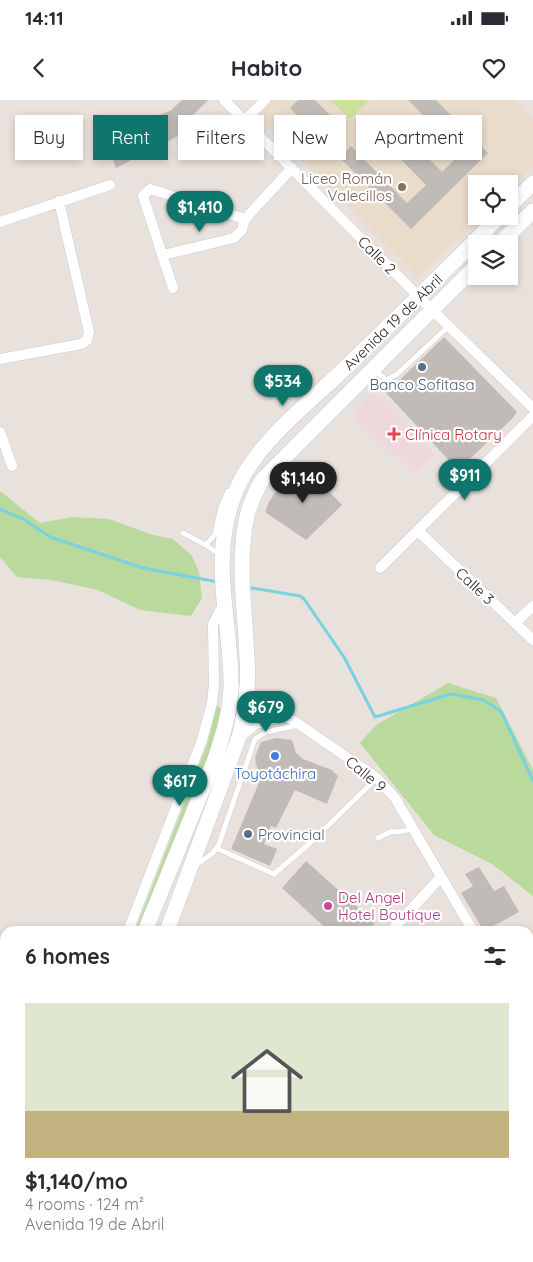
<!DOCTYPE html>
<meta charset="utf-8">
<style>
body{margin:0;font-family:Quicksand,sans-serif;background:#f2f2f3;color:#2b2b33;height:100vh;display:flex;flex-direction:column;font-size:19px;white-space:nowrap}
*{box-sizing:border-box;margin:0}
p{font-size:16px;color:#7c7c81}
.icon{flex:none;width:28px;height:28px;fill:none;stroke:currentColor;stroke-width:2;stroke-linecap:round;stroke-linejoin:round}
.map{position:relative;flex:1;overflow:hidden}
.panel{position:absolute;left:0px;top:826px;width:534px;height:336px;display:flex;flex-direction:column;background:#fff;border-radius:15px 15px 0 0;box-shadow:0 2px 8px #0003}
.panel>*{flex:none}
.banner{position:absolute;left:15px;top:15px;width:504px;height:45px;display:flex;gap:10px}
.tools{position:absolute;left:468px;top:75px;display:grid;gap:10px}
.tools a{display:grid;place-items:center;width:50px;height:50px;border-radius:0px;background:#fff;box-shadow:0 2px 8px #0003;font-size:25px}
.price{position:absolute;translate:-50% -42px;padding:0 11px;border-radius:18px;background:#0f766e;color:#fff;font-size:16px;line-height:32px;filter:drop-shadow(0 1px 2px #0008)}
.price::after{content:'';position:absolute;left:50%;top:30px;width:15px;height:11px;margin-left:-8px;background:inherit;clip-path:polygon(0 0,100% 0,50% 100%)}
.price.selected{background:#222;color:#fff}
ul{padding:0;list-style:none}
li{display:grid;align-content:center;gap:10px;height:265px;padding:0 25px}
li+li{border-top:1px solid #e1e1e2}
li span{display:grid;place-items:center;height:155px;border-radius:0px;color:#555}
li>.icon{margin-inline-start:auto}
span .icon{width:90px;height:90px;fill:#fffc;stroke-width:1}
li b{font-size:21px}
h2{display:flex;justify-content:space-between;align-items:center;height:60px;padding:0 25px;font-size:21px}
.chip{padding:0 18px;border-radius:0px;background:#fff;box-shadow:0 2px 8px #0003;font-size:18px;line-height:45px}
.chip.selected{background:#0f766e;color:#fff}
.status{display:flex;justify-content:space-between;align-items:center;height:35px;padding:0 25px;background:#fff;direction:ltr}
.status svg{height:14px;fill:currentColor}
header{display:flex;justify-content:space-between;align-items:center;height:65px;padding:0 25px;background:#fff;font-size:22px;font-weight:800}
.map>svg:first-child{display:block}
.education{fill:#e9dccb}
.medical{fill:#efd8dc}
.green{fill:#b9da9c}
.pitch{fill:#cbe198}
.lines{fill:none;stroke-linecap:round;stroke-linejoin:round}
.stream{stroke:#77d2e1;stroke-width:3}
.building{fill:#c1bbb7}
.lane-casing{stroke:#c9ced8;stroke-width:6}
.street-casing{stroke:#c9ced8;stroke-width:11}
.secondary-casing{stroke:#c9ced8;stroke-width:16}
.lane{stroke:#fff;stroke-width:5}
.street{stroke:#fff;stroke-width:10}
.secondary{stroke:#fff;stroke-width:15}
.education-dot{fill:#8d6e63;stroke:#fff;stroke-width:2}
.service-dot{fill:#5c6f8a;stroke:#fff;stroke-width:2}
.health-dot{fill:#e0444e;stroke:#fff;stroke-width:2}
.shop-dot{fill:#3f7fe0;stroke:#fff;stroke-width:2}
.hotel-dot{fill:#d1479c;stroke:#fff;stroke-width:2}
.labels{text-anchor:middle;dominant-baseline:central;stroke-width:4.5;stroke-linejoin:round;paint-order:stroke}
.education-label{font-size:15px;fill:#785e54;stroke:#fff;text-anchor:end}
.street-label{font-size:15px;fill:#282828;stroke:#fff}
.service-label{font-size:15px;fill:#4e5e75;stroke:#fff}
.health-label{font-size:15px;fill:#be3a42;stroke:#fff;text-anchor:start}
.shop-label{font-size:15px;fill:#366cbe;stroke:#fff}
.hotel-label{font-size:15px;fill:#b23c85;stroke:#fff;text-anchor:start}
</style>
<div class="status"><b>14:11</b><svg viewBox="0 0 49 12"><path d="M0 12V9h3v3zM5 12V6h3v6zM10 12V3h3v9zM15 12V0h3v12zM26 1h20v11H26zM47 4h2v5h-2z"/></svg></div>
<header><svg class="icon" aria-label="back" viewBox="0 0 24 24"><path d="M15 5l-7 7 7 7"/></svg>Habito<svg class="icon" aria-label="heart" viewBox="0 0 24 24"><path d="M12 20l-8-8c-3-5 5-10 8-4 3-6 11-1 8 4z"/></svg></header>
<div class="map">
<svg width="533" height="1162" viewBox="0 0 533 1162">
<rect width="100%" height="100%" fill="#e9e1db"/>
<path class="education" d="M271 0H512L533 20V67L509 90V84H476V116H482L418 178 256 15Z"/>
<path class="medical" d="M373 293 435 355 415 374 352 313Z"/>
<path class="green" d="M0 391 40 423 72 417 109 419 153 435 173 439 192 456 199 472 202 498 191 516 140 510 98 490 51 480 17 477 0 457Z
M448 583 496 598 533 670V796L492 764 434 735 360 643 376 625Z
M217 606 222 609 213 644 140 831H135L207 645Z
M5 1068V1142L0 1155V1069Z
M533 1103V1151L529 1147V1108Z"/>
<path class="pitch" d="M330 0H369L350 19Z
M101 1158H145L141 1162H97Z"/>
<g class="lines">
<path class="stream" d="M0 409 25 420 50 437 143 468 218 482
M252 488 300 496 304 499 344 557 375 617 451 594 483 600 501 611 533 681"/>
</g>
<path class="building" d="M182 0H208L180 28 182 34 116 68 104 35 170 11Z
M298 0H315L342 27 325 44 290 8Z
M408 0H436L488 53 411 129 340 58 351 46 407 103 426 85 371 29 386 15 442 72 461 53Z
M444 237 517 312 512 319 458 370 386 293Z
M302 364 342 405 306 440 265 412 269 402 275 393Z
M276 638 292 640 296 653 303 659 332 670 338 676 327 704 295 690 276 728 271 726 264 744 277 749 270 766 231 749 261 678 256 664 255 657 261 642Z
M306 761 375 823 368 831H329L282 788Z
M479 767 494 791 504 786 519 812 484 831 461 793 473 786 465 774Z"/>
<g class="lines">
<defs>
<path id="lane" d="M373 269 386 280 396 275 449 226
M183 433 206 445 219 454
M206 445 215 434 221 407 228 391
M378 738 390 732 404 731 413 728
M216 748 274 774 310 743 377 678
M196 765 213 753 219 744 255 639 266 632 299 625
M529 959 533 955"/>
<path id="street" d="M224 0 419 197 533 308
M244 21 265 0
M0 122 110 85
M163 155 234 138 242 130 245 119
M173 188 143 96 150 89 245 119 292 68
M0 259 81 244 87 240 89 232 59 101
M0 332 12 366
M418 431 533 540
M380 468 533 316
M515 523 533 506
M244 589 300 625 377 678 395 698 473 831
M128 831 202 640 212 603 214 584 213 524 224 503
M391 831 441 777
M0 854 5 858
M529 925 533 932
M529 1084 533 1080
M70 1158 75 1162
M286 1158 291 1162
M523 1158 527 1162
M258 1162 262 1158
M455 1162 460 1158"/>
<path id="secondary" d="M509 107 533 83
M499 144 533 111
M240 634 254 622 283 614
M145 831 214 662C222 638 230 614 231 588 232 536 216 483 225 430 229 405 238 381 253 361 276 328 314 298 343 270 396 219 448 168 500 116
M167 831 240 634C246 609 249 584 247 558 245 511 237 462 247 416 250 403 256 392 262 380L476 166
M14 1162 16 1158
M39 1162 41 1158"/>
</defs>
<use href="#lane" class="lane-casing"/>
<use href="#street" class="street-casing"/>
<use href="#secondary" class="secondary-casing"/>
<use href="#lane" class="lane"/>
<use href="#street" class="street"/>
<use href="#secondary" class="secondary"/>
</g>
<circle class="education-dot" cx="402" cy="87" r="5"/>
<g class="service-dot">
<circle cx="422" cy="267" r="5"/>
<circle cx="248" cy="734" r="5"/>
</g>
<path class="health-dot" d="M391.5 326.5h5v5h5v5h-5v5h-5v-5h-5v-5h5z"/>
<circle class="shop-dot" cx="275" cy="656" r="5"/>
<circle class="hotel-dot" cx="328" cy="806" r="5"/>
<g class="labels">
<g class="education-label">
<text x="392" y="78">Liceo Román<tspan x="392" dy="17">Valecillos</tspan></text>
</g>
<g class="street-label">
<text transform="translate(377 155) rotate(45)">Calle 2</text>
<text transform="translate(393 222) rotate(-44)">Avenida 19 de Abril</text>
<text transform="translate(475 486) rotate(43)">Calle 3</text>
<text transform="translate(366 674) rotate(39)">Calle 9</text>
</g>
<g class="service-label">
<text x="422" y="284">Banco Sofitasa</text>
<text x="258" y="734" text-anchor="start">Provincial</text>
</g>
<g class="health-label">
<text x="405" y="334">Clínica Rotary</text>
</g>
<g class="shop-label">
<text x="275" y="673">Toyotáchira</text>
</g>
<g class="hotel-label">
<text x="338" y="797">Del Angel<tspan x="338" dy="17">Hotel Boutique</tspan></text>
</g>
</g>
</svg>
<div class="tools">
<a><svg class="icon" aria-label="locate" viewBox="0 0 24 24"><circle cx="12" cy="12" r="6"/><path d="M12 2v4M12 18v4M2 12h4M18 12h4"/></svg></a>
<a><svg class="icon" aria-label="layers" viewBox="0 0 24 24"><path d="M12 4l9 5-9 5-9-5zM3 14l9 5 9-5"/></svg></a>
</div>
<b class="price" style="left:200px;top:133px">$1,410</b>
<b class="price" style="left:283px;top:307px">$534</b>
<b class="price" style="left:465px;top:401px">$911</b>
<b class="price selected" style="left:303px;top:404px">$1,140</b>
<b class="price" style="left:266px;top:633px">$679</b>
<b class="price" style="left:180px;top:707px">$617</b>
<div class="banner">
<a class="chip">Buy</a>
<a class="chip selected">Rent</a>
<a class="chip">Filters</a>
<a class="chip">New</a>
<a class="chip">Apartment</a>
</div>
<section class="panel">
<h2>6 homes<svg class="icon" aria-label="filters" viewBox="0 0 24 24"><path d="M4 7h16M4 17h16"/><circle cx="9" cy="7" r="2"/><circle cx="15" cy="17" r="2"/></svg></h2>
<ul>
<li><span style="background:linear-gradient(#dfe7d0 70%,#c2b280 0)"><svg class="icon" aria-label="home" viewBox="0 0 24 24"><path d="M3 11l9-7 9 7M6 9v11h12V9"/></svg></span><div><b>$1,140/mo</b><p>4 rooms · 124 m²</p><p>Avenida 19 de Abril</p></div></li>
</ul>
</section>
</div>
